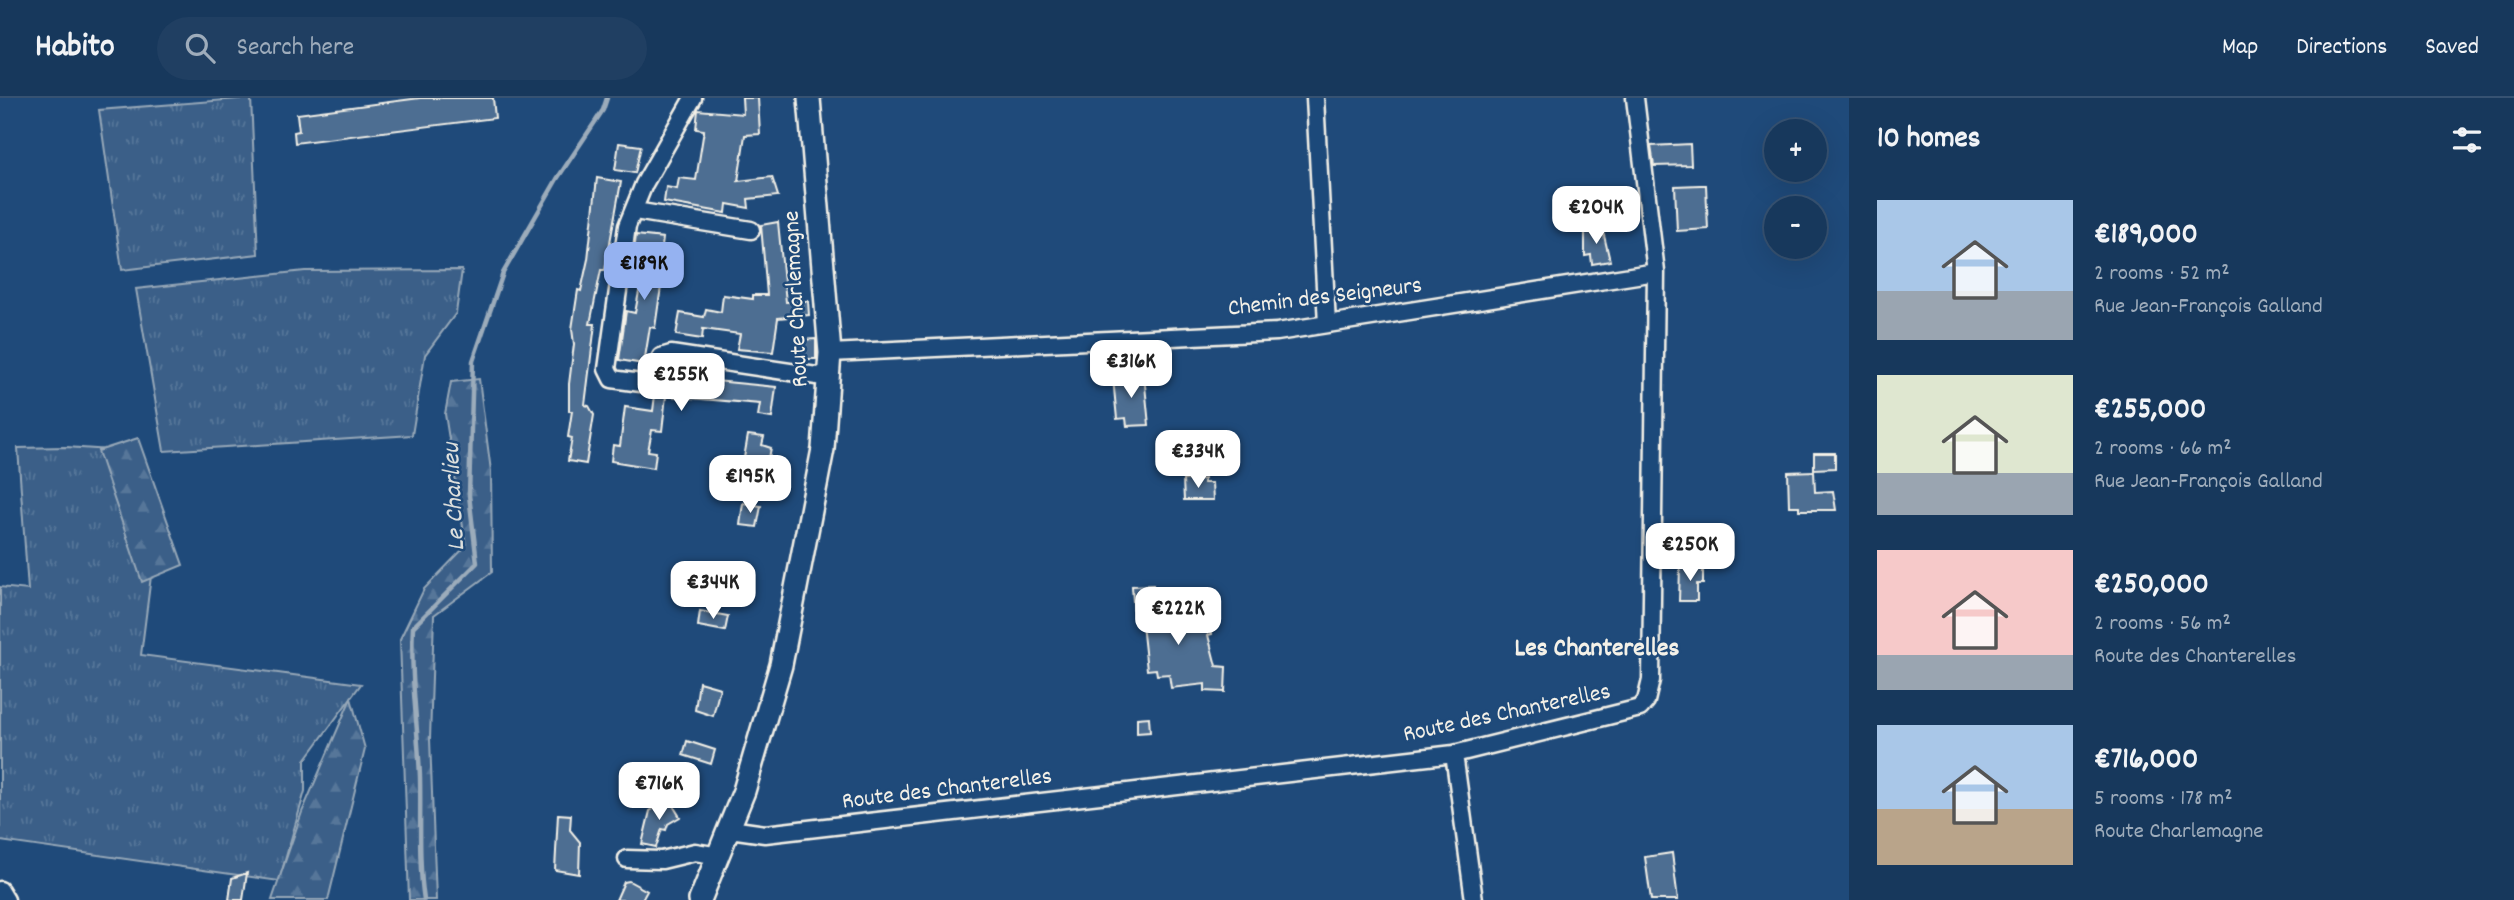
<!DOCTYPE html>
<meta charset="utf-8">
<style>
body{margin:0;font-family:Dekko,sans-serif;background:#203f62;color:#f1f3f6;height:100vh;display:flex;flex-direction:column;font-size:26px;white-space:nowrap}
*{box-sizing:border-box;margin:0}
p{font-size:23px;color:#9eacbb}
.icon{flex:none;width:38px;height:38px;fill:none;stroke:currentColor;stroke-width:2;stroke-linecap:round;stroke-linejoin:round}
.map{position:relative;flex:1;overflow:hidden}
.details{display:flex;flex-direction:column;background:#17385c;width:665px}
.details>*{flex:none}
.controls{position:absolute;left:1764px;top:21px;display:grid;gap:14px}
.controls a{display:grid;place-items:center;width:63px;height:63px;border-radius:50%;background:#17385c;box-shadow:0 7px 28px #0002,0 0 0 2px #365272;font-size:35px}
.price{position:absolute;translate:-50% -60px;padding:0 16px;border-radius:14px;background:#fff;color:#222;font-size:23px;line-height:46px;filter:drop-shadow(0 2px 4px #0008)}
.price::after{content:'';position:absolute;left:50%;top:42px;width:21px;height:16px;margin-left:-10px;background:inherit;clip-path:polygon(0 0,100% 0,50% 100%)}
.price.active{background:#95b2f1;color:#111}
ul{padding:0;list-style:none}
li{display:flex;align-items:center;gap:21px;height:175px;padding:0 28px}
li span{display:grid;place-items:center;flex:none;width:196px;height:140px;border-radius:0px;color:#555}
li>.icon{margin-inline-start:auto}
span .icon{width:84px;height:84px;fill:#fffc;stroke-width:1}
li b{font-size:30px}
h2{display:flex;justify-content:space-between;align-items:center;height:84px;padding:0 28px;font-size:30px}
header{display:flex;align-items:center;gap:42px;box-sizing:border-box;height:98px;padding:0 35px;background:#17385c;border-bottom:2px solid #365272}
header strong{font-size:33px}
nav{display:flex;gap:38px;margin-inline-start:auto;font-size:24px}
.search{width:490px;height:63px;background:#203f62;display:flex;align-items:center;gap:18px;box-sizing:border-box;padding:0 24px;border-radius:38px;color:#9eacbb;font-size:26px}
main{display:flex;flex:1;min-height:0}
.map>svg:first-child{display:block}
.grass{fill:url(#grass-tufts);stroke:#97a8b8;stroke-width:2}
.forest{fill:url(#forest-firs);stroke:#97a8b8;stroke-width:2}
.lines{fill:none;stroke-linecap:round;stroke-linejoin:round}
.stream{stroke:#9cacbb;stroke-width:4.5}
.building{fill:#4d6e92;stroke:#f4f1e8;stroke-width:2}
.minor-casing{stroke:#f4f1e8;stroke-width:21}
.major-casing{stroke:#f4f1e8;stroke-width:26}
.minor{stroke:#1f4a7a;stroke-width:16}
.major{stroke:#1f4a7a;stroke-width:21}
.labels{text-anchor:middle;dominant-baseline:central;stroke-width:5;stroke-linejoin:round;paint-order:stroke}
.street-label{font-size:24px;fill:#f4f1e8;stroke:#1f4a7a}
.water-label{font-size:26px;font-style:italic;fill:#dee0dd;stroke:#1f4a7a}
.neighbourhood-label{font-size:26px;font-weight:bold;fill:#f4f1e8;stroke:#1f4a7a}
</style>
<header>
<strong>Habito</strong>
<div class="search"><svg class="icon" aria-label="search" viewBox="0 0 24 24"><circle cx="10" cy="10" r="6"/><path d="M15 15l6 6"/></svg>Search here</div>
<nav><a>Map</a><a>Directions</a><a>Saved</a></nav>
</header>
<main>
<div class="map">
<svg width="1849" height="802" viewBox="0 0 1849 802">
<defs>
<pattern id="grass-tufts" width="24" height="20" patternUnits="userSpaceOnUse" patternTransform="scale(1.75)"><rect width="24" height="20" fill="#3a5f88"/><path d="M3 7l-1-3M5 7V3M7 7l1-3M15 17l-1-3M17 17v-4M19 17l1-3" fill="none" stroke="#577699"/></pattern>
<pattern id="forest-firs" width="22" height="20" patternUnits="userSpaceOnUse" patternTransform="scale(1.75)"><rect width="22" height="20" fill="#3a5f88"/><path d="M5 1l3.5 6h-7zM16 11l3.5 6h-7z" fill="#577699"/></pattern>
</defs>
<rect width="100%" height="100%" fill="#1f4a7a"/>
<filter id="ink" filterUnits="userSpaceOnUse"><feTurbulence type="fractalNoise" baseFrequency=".0143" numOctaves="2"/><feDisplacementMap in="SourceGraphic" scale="14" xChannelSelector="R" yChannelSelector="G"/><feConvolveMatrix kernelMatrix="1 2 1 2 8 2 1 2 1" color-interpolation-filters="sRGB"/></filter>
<g filter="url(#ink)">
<path class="grass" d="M251 0 258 156 122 172 99 12Z
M462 172 456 215 425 257 412 337 164 353 136 191 305 173Z
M66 349 110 352 151 478 141 557 361 586 305 662V693L279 783 0 743V489L28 492 18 350Z"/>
<path class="forest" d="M479 281 491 373 492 474 434 517 430 641 436 802H409L400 541 424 491 466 448 445 316 451 284Z
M138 340 183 467 142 484 98 353Z
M351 600 365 651 328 802H272L302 714Z"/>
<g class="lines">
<path class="stream" d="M424 802C418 761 421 720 420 679 418 628 410 579 413 529L477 465 469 397 473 263 503 175 557 81 603 12 607 0"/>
</g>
<path class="building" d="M420 0H493L495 20 295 45 294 34 299 33 297 16Z
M742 0H758L760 36 745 37 738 83 772 79 778 98 748 101 749 110 727 106 726 115 664 104 666 89 677 91 679 80 696 82 704 32 696 31 698 12 743 16Z
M619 45 641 48 635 75 615 72Z
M1690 46 1691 67 1654 68 1651 48Z
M597 80 621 84 605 172H601L590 226H595L585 307 589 308 594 317 586 366 568 363 572 340 568 339 572 313H569V286L574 246 572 231 578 192 581 193 588 161Z
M1700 87H1706L1708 131 1677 133 1675 88Z
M778 124 786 204 808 203 809 217 778 220 773 254 737 251 740 236 703 231 702 241 676 237 680 215 704 219 706 211 721 214 723 197 753 201V197H767L761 127Z
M1602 129 1610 163 1592 166 1591 157 1585 158V131Z
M636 137 663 140 659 175H663L655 230 650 229 644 266 619 262 626 213 635 215 646 156 634 155Z
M816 241V261H798V242Z
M1144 277 1149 327 1127 328 1126 320 1117 321 1113 280Z
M664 278 776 289 772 320 758 318 760 306 666 298 662 333 652 332 648 353 656 354 654 370 611 363 613 347 620 348 625 309 653 313 656 289Z
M748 337 764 339 762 347 771 350 765 380 741 377Z
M1814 355H1835V370L1814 371Z
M1814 373 1815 394 1833 393 1836 412H1799V408H1789L1788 374Z
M1204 381V385H1212L1213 402H1184L1183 382Z
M743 405 761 408 757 429 740 427Z
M1680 468 1703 469V486H1697V503H1679Z
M690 471 726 476 723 493 688 487Z
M1153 487 1155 522 1171 521V525L1211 521 1212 536 1208 537 1216 568 1226 569 1225 594 1205 593V586L1171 590 1169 576 1157 577 1156 571 1147 572 1141 517 1134 518 1132 488Z
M700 513 728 518 725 533 698 528Z
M699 584 720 590 713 618 695 612Z
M1149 619 1150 634 1137 635V620Z
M687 643 715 652 711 666 683 657Z
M669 701 680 719 668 726 666 732 662 731 656 749 642 746 650 713Z
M558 716 571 717 570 732 580 744 579 776 555 772Z
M1672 755 1678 802H1651L1645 759Z
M247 775 243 802H229L232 780Z
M629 783 647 793 642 802H616L624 784Z"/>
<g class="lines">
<defs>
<path id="minor" d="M693 0 644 86 627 128 607 271 612 281 641 285 651 280 661 259 671 256 830 280
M1315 0 1327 226
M635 113 751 132
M830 255 1277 234 1656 174
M1454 656 1474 802
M730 731 765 736 1454 656 1640 610 1646 603 1651 582 1656 174 1635 0
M627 761 662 762 695 754 720 758
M0 792 6 802"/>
<path id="major" d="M700 802 744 693 781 567 823 351 830 255 809 0"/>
</defs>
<use href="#minor" class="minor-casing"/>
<use href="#major" class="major-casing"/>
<use href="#minor" class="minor"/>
<use href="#major" class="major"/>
</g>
</g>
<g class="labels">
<g class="street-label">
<text transform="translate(1325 200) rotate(-7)">Chemin des Seigneurs</text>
<text transform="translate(797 201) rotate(-93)">Route Charlemagne</text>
<text transform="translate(1507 616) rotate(-12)">Route des Chanterelles</text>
<text transform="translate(947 692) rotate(-7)">Route des Chanterelles</text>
</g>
<g class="water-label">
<text transform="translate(455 399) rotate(-93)">Le Charlieu</text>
</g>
<g class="neighbourhood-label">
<text x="1597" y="551">Les Chanterelles</text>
</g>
</g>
</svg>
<div class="controls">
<a>+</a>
<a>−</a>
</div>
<b class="price" style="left:1596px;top:148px">€204K</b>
<b class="price active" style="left:644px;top:204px">€189K</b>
<b class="price" style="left:1131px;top:302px">€316K</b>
<b class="price" style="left:681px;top:315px">€255K</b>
<b class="price" style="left:1198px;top:392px">€334K</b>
<b class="price" style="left:750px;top:417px">€195K</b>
<b class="price" style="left:1690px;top:485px">€250K</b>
<b class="price" style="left:713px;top:523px">€344K</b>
<b class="price" style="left:1178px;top:549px">€222K</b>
<b class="price" style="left:659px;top:724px">€716K</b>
</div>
<section class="details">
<h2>10 homes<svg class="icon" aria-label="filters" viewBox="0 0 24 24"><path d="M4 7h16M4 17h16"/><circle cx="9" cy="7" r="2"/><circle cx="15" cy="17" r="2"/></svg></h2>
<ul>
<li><span style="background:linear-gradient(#a9c7e8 65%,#9aa5b1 0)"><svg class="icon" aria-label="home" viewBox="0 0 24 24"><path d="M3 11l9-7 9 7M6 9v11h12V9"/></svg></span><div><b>€189,000</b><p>2 rooms · 52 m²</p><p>Rue Jean-François Galland</p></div></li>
<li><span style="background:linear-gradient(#dfe7d0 70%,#9aa5b1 0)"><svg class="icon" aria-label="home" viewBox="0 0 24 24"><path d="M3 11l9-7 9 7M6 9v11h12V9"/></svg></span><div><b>€255,000</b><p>2 rooms · 66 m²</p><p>Rue Jean-François Galland</p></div></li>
<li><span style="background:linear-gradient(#f6c9c9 75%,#9aa5b1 0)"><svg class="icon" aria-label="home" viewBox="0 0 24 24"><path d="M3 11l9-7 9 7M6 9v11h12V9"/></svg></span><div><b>€250,000</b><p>2 rooms · 56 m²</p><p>Route des Chanterelles</p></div></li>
<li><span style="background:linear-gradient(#a9c7e8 60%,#b9a48a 0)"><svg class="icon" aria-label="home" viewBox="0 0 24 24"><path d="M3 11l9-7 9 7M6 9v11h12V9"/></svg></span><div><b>€716,000</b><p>5 rooms · 178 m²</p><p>Route Charlemagne</p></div></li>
</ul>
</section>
</main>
